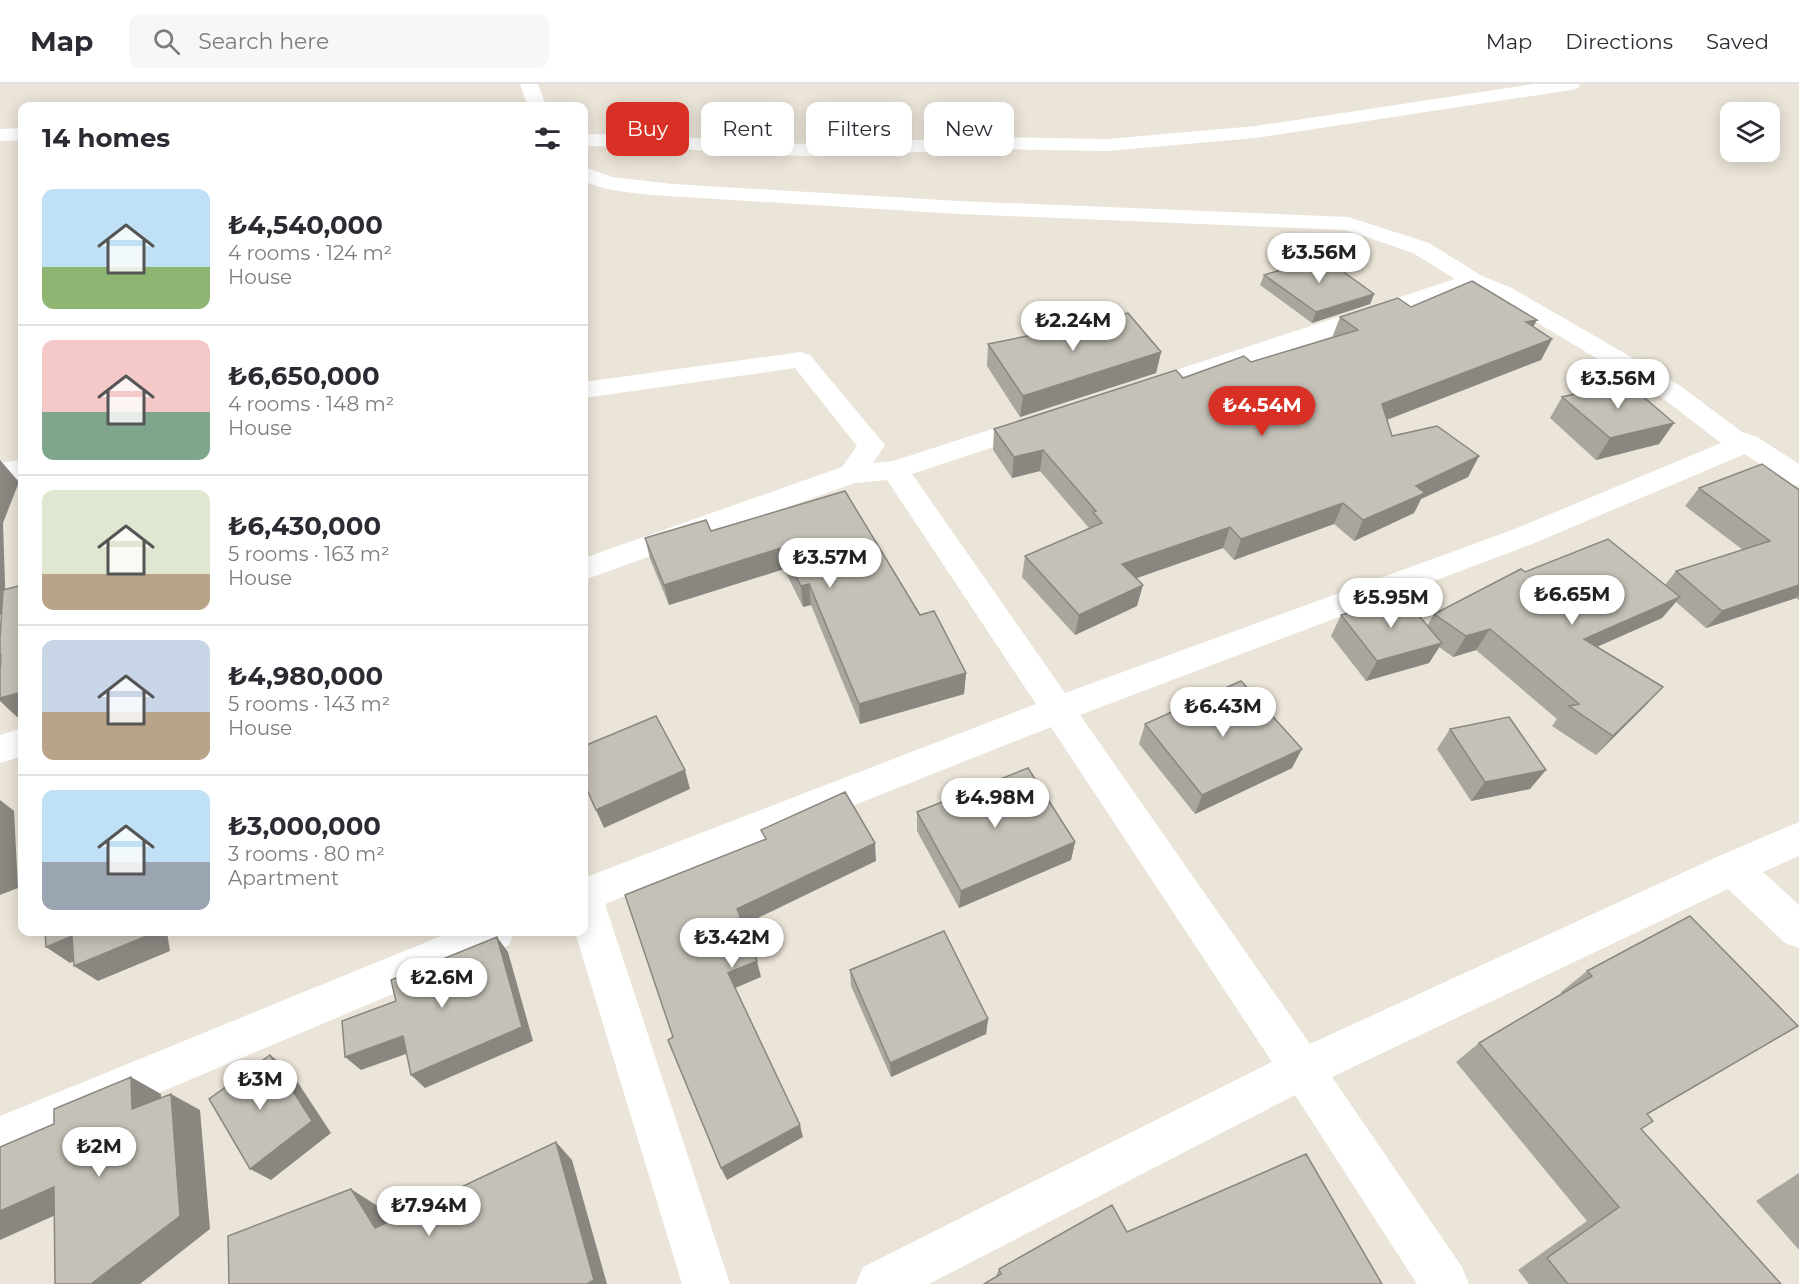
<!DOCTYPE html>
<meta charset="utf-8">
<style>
body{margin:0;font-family:Montserrat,sans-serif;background:#f7f7f7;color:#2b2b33;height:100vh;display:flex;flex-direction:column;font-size:22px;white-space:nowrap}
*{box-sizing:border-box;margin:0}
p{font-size:20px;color:#7c7c81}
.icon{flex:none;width:33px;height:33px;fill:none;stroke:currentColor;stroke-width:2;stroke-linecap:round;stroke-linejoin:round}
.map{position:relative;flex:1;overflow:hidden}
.sheet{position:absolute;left:18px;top:18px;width:570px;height:834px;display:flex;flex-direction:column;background:#fff;border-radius:12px;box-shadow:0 3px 15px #0003}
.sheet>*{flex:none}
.guide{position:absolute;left:606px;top:18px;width:570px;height:54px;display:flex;gap:12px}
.fabs{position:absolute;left:1720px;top:18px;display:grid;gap:12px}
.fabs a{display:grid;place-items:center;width:60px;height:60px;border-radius:12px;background:#fff;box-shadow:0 3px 15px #0003;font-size:30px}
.price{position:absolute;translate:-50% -51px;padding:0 14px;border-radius:21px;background:#fff;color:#222;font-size:20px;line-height:39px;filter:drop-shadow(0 2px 3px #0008)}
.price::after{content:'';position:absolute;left:50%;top:36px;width:18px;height:14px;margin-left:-9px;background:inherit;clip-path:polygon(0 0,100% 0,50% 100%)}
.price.on{background:#d93025;color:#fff}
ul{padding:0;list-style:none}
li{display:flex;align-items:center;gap:18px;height:150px;padding:0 24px}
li+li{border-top:2px solid #e1e1e2}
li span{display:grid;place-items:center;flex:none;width:168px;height:120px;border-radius:12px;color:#555}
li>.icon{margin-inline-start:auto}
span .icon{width:72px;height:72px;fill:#fffc;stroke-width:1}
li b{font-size:26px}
h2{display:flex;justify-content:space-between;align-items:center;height:72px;padding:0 24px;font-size:26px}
.chip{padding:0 21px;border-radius:12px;background:#fff;box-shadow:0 3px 15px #0003;font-size:21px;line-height:54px}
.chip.on{background:#d93025;color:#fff}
header{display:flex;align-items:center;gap:36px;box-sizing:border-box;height:84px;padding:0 30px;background:#fff;border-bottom:2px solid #e1e1e2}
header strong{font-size:28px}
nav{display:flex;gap:33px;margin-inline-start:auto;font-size:21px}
.search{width:420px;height:54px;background:#f7f7f7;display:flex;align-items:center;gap:15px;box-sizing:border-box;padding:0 21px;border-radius:12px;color:#7c7c81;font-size:22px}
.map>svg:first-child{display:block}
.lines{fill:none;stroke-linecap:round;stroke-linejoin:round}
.minor{fill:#fff;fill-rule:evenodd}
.wall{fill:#a9a69e}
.shaded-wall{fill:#8a8781}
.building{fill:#c5c1b8;stroke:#8a8781;stroke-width:1.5}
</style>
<header>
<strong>Map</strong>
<div class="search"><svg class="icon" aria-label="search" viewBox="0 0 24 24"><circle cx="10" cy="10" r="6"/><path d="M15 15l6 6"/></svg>Search here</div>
<nav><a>Map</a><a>Directions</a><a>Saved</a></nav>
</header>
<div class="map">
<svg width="1799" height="1200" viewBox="0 0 1799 1200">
<rect width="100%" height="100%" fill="#ebe4d8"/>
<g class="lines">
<path class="minor" d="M520 0H538L546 22H528Z
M1534 0H1580L1578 4 1571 6 1256 54 1107 67 994 65 824 72 750 71 663 63 584 62V50L663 51 750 59 824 60 994 53 1107 55 1256 42Z
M22 44V56L0 57V45Z
M584 83 612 93 673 100 959 117 1348 133 1429 159 1482 192 1512 204 1679 301 1742 348 1757 353 1799 380V402L1789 400 1745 370 1532 460 1080 631 1310 960 1719 772 1799 738V772L1763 788 1799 821V864L1785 859 1728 805 1332 993 1462 1183 1469 1200H1417L1295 1011 929 1200H856L863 1183 1272 978 1051 643 605 820 730 1200H682L575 848H584V794L1036 620 887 396 855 399 584 496V474L842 383 857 362 795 284 584 314V298L801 268 810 271 885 361 873 379 893 377 1036 331 1045 334 1049 340 1045 346 912 390 1065 609 1512 446 1721 359 1661 313 1496 214 1473 205 1148 313 1139 315 1130 313 1126 307 1130 301 1455 195 1413 169 1346 146 959 130 651 111C629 108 604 107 584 97Z
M22 376V394L0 397V379Z
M22 644V672L0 679V651Z
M451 848H514L509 861 0 1076V1032Z"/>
</g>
<path class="wall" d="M1264 191 1374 210 1370 220 1312 239 1260 201Z
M1411 223 1533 243 1552 255 1541 276 1387 336 1392 352 1479 372 1468 393 1421 415 1414 429 1354 457 1334 440 1234 476 1223 464 1136 494 1137 522 1075 551 1022 493 1025 472 1089 444 1040 387 1012 394 993 366 994 345 1251 278 1332 254 1340 233Z
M1090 237 1161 268 1156 289 1020 333 987 282 988 260 1090 239Z
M1562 313 1674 339 1659 360 1596 376 1550 334Z
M1699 404 1799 406V516L1796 514 1706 544 1676 518 1662 534 1597 563 1663 603 1644 623 1596 671 1552 642 1557 635 1476 566 1453 573 1439 563 1429 579 1366 597 1331 552 1341 531 1427 542 1434 530 1525 488 1665 501 1676 487 1743 466 1685 422Z
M845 407 920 531 966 589 964 610 860 640 811 521 803 523 784 485 669 521 650 475 645 454 711 447Z
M1145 640 1292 684 1195 730 1139 660Z
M1450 645 1530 705 1471 717 1437 665Z
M917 728 1075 758 1071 776 959 824 917 747Z
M1690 832 1647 1030 1641 1045 1781 1200H1529L1518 1186 1587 1137 1456 978 1479 959 1562 910 1561 908 1587 887Z
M850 886 988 935 986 950 891 993 851 902Z
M1799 1089V1166L1756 1117Z
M1127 1148 995 1194 999 1185Z"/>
<path class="shaded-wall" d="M1374 210 1370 220 1312 239 1316 228Z
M1537 236 1526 256V238Z
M1552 255 1541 276 1373 341 1382 320Z
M1161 268 1156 289 1020 333 1023 312Z
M1674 339 1659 360 1596 376 1610 354Z
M1043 366 1040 387 1012 394 1014 373Z
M1479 372 1468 393 1421 415 1414 429 1354 457 1363 436 1416 402Z
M0 376 19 398 3 439 6 529 0 531Z
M1343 419 1334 440 1234 476 1241 455Z
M1230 443 1223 464 1117 501 1122 480Z
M781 464 784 485 669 521 664 501Z
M809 500 811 521 803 523 801 502Z
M1143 501 1137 522 1075 551 1079 531Z
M1799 501V511L1796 514 1706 544 1722 527Z
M1680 513 1662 534 1569 575 1584 555Z
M1490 545 1476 566 1453 573 1466 552Z
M1442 559 1429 579 1366 597 1377 577Z
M966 589 964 610 860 640 859 620Z
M1663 603 1644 623 1596 671 1613 652Z
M22 608V632L17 633 0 617V614Z
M1302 665 1292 684 1195 730 1202 711Z
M685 686 690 705 604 744 596 726Z
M1546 686 1530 705 1471 717 1485 698Z
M0 716 14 727 18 804 0 811Z
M1075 758 1071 776 959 824 961 807Z
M875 759 876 777 741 842 737 825Z
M149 848H167L170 867 98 897 74 882Z
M72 852 95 869 70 879 46 863Z
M497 853 508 868 533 957 425 1004 411 991Z
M757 877 761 893 733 905 728 889Z
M988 935 986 950 891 993 890 979Z
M403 952 417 966 361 986 345 973Z
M270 971 289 985 331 1049 271 1096 250 1085Z
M131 993 161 1010 162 1042 132 1025Z
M171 1010 200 1026 210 1145 140 1200H91Z
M800 1041 803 1053 727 1096 721 1084Z
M556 1058 572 1076 607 1200H587Z
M54 1103 89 1116 0 1156V1127Z
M351 1105 376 1121 400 1158 375 1144Z"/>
<path class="building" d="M1323 173 1374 210 1316 228 1264 191Z
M1472 197 1537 236 1526 238 1552 255 1382 320 1392 352 1437 342 1479 372 1416 402 1425 409 1363 436 1343 419 1241 455 1230 443 1122 480 1143 501 1079 531 1025 472 1102 439 1093 428 1096 427 1043 366 1014 373 994 345 1176 286 1183 294 1244 272 1251 278 1358 246 1340 233 1398 214 1411 223Z
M1128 229 1161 268 1023 312 988 260 1092 239 1090 237Z
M1626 298 1674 339 1610 354 1562 313Z
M1762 380 1799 406V501L1722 527 1676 487 1770 457 1699 404Z
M845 407 920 531 934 527 966 589 859 620 809 500 801 502 781 464 664 501 645 454 706 436 711 447Z
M1608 455 1680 513 1584 555 1663 603 1613 652 1569 622 1579 620 1490 545 1466 552 1434 530 1521 485 1525 488Z
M22 501V608L0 614V587L1 571H0V554L3 506Z
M1404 514 1442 559 1377 577 1341 531Z
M1241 597 1302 665 1202 711 1145 640Z
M656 632 685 686 596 726 584 699V662Z
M1509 633 1546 686 1485 698 1450 645Z
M1028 684 1075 758 961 807 917 728Z
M845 708 875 759 737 825 757 877 728 889 800 1041 721 1084 668 956 673 953 625 811 766 755 761 746Z
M1690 832 1798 942 1647 1030 1653 1037 1641 1045 1781 1200H1568L1547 1174 1619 1123 1479 959 1592 892 1587 887Z
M944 847 988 935 890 979 850 886Z
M45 848H149V851L74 882 72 852 46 863Z
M497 853 522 943 411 991 403 952 345 973 342 937 396 917 391 896Z
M270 971 312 1037 250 1085 209 1015Z
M131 993 132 1025 171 1010 180 1132 91 1200H55L54 1103 0 1127V1063L54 1040V1025Z
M556 1058 594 1196 587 1200H229L228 1152 351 1105 375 1144Z
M1306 1070 1382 1200H984L1001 1190 999 1185 1112 1121 1127 1148Z"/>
</svg>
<div class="fabs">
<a><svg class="icon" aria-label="layers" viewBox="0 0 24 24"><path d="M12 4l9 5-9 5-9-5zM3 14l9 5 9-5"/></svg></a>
</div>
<b class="price" style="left:1319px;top:200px">₺3.56M</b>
<b class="price" style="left:1073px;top:268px">₺2.24M</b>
<b class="price" style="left:1618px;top:326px">₺3.56M</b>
<b class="price on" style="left:1262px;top:353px">₺4.54M</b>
<b class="price" style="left:830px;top:505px">₺3.57M</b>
<b class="price" style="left:1572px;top:542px">₺6.65M</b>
<b class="price" style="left:1391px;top:545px">₺5.95M</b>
<b class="price" style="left:1223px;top:654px">₺6.43M</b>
<b class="price" style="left:995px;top:745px">₺4.98M</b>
<b class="price" style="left:732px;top:885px">₺3.42M</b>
<b class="price" style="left:442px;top:925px">₺2.6M</b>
<b class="price" style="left:260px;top:1027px">₺3M</b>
<b class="price" style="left:99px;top:1094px">₺2M</b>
<b class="price" style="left:429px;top:1153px">₺7.94M</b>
<div class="guide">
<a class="chip on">Buy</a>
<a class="chip">Rent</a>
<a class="chip">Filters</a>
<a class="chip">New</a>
</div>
<section class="sheet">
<h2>14 homes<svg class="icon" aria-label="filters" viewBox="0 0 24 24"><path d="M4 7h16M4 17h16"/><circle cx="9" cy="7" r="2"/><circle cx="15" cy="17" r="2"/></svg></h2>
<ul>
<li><span style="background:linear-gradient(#bfe0f5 65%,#8fb573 0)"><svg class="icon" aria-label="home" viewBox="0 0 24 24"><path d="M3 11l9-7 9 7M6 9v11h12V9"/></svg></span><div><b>₺4,540,000</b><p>4 rooms · 124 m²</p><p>House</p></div></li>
<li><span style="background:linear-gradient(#f6c9c9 60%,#7fa58c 0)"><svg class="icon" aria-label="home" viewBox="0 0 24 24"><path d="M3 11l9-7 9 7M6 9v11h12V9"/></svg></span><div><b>₺6,650,000</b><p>4 rooms · 148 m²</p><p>House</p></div></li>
<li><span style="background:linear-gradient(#dfe7d0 70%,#b9a48a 0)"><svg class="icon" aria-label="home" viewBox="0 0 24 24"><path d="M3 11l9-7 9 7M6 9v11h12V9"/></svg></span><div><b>₺6,430,000</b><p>5 rooms · 163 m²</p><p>House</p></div></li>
<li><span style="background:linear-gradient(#c9d6e8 60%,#b9a48a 0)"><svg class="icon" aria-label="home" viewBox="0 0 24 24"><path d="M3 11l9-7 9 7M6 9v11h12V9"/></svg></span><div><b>₺4,980,000</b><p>5 rooms · 143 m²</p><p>House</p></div></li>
<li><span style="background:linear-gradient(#bfe0f5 60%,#9aa5b1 0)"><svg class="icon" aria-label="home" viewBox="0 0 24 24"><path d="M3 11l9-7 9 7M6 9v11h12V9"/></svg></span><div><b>₺3,000,000</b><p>3 rooms · 80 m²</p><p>Apartment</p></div></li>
</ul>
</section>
</div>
